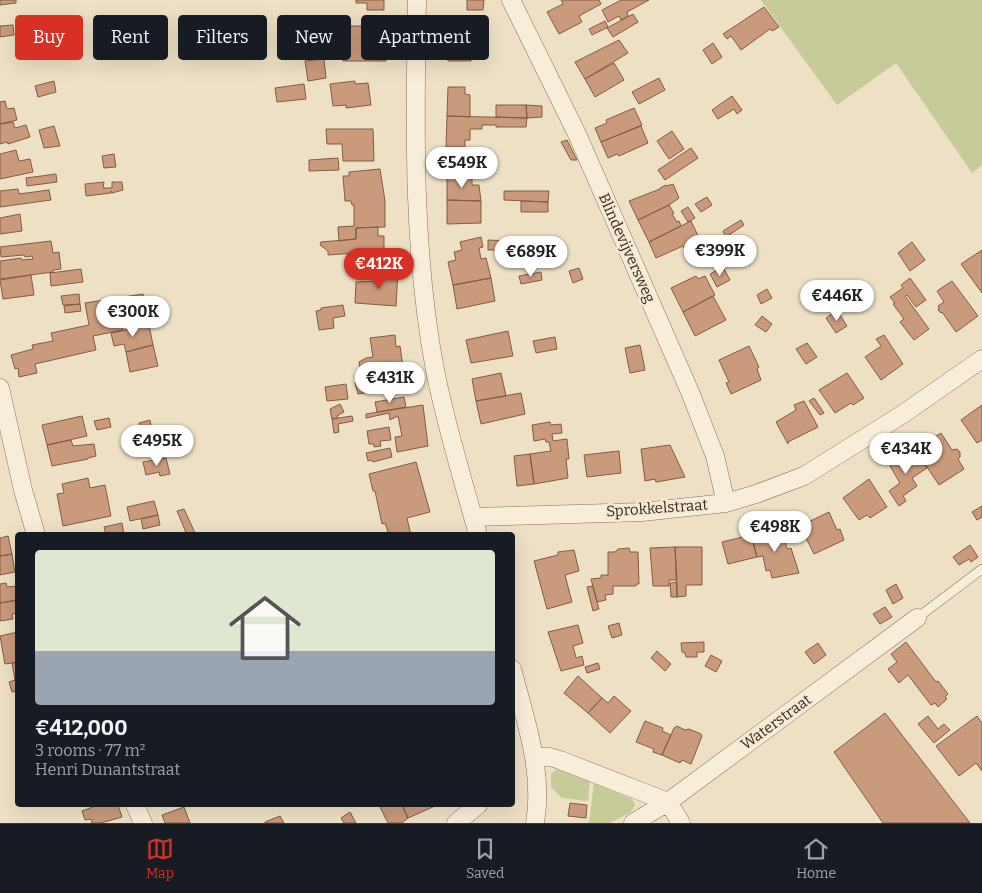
<!DOCTYPE html>
<meta charset="utf-8">
<style>
body{margin:0;font-family:Bitter,serif;background:#20242c;color:#f1f3f6;height:100vh;display:flex;flex-direction:column;font-size:19px;white-space:nowrap}
*{box-sizing:border-box;margin:0}
p{font-size:16px;color:#9ea1a6}
.icon{flex:none;width:28px;height:28px;fill:none;stroke:currentColor;stroke-width:2;stroke-linecap:round;stroke-linejoin:round}
.map{position:relative;flex:1;overflow:hidden}
.drawer{position:absolute;left:15px;top:532px;width:500px;height:275px;display:flex;flex-direction:column;background:#171b24;border-radius:5px;box-shadow:0 5px 20px #0002}
.drawer>*{flex:none}
.banner{position:absolute;left:15px;top:15px;width:500px;height:45px;display:flex;gap:10px}
.price{position:absolute;translate:-50% -42px;padding:0 11px;border-radius:18px;background:#fff;color:#222;font-size:16px;line-height:32px;filter:drop-shadow(0 1px 2px #0008)}
.price::after{content:'';position:absolute;left:50%;top:30px;width:15px;height:11px;margin-left:-8px;background:inherit;clip-path:polygon(0 0,100% 0,50% 100%)}
.price.selected{background:#d93025;color:#fff}
ul{padding:0;list-style:none}
li{display:grid;align-content:center;gap:10px;height:265px;padding:0 20px}
li+li{border-top:1px solid #363941}
li span{display:grid;place-items:center;height:155px;border-radius:5px;color:#555}
li>.icon{margin-inline-start:auto}
span .icon{width:90px;height:90px;fill:#fffc;stroke-width:1}
li b{font-size:21px}
.chip{padding:0 18px;border-radius:5px;background:#171b24;box-shadow:0 5px 20px #0002;font-size:18px;line-height:45px}
.chip.selected{background:#d93025;color:#fff}
.menu{display:flex;justify-content:space-around;align-items:center;height:70px;border-top:1px solid #363941;background:#171b24;font-size:14px;color:#9ea1a6}
.menu a{display:grid;justify-items:center;gap:2px}
.menu .selected{color:#d93025}
.map>svg:first-child{display:block}
.green{fill:#c6cb99}
.building{fill:#c99a7c;stroke:#855b42}
.lines{fill:none;stroke-linecap:round;stroke-linejoin:round}
.lane-casing{stroke:#87715c;stroke-width:10}
.street-casing{stroke:#87715c;stroke-width:19}
.lane{stroke:#f8edd8;stroke-width:9}
.street{stroke:#f8edd8;stroke-width:18}
.labels{text-anchor:middle;dominant-baseline:central;stroke-width:5;stroke-linejoin:round;paint-order:stroke}
.street-label{font-size:15px;fill:#382a1f;stroke:#f4ead4}
</style>
<div class="map">
<svg width="982" height="823" viewBox="0 0 982 823">
<rect width="100%" height="100%" fill="#ede0c5"/>
<path class="green" d="M761 0H982V165L972 173 896 63 837 105Z
M557 769 590 781 588 801 562 798 551 787V774Z
M594 783 632 799 635 805 631 812 610 823H589Z"/>
<path class="building" d="M0 0H16V3L0 5Z
M356 0H384V10H367V3H356Z
M467 0H484L483 10H467Z
M561 0H599L601 4 579 16 582 22 559 34 547 12 563 4Z
M621 0H649L627 12 628 16 621 20 619 16 608 22 602 10Z
M764 7 779 27 772 31 770 29 741 50 731 36 727 39 723 34Z
M633 14 638 22 613 37 607 28Z
M308 19 317 20V28H308Z
M605 21 608 27 592 35 589 29Z
M13 25 14 35 0 37V26Z
M343 26H366V37L386 38V61H343L342 38H337V27Z
M447 27 472 28V36H479V51H472L471 61H448Z
M619 40 628 53 585 79 575 62Z
M713 43 722 57 712 64 703 50Z
M324 59 326 78 308 81 305 61Z
M614 63 624 80 595 97 585 79Z
M659 78 665 90 639 104 632 92Z
M54 81 56 92 38 97 35 86Z
M355 81V84L368 83 371 105 346 108V105L333 106 330 84Z
M304 84 306 99 277 102 275 88Z
M448 87H465V94L470 95V117L447 116Z
M732 96 742 110 737 114 734 109 718 119 712 110Z
M5 101 7 109 14 108 17 120 0 124V102Z
M496 105H526L527 118 496 117Z
M526 105 542 106V117L527 118Z
M634 108 642 125 601 142 595 128 607 123 606 120Z
M447 116 527 118 526 127H496V125H482V129H470V140H465V147H446Z
M13 122 15 128 26 125 30 137 8 144 7 142 0 144V124Z
M54 126 60 146 44 148 39 130Z
M641 126 648 143 619 156 617 154 608 158 601 142Z
M326 129H373L374 161H343L342 144H327Z
M672 131 684 149 669 159 657 141Z
M567 140 577 160H571L561 142Z
M691 148 698 158 665 180 658 170Z
M16 150 19 161 30 159 33 172 0 179V154Z
M114 154 116 167 104 168 102 156Z
M338 158 339 170 309 171V160Z
M380 169 385 201V227L356 228V239L339 241 338 227 354 226V205H352L351 201H345L343 176H349V172Z
M56 174 57 182 27 186 26 178Z
M447 176H472V185H479L481 201 447 200Z
M104 182 103 188H112V182H122L123 190 112 193 111 191V193L86 196 85 184Z
M673 184 679 198 669 205 638 220 629 201 660 189V188L666 185 667 186Z
M18 189 19 194 49 190 51 200 0 207V191Z
M504 191H549L548 202 504 200Z
M707 197 712 205 701 212 695 204Z
M447 200 481 201V223L447 224Z
M521 201 548 202V212H521Z
M669 205 674 213 672 214 677 222 679 221 681 226 649 242 638 220Z
M688 207 695 218 688 222 681 211Z
M20 214 22 231 0 234V218Z
M741 220 744 225 726 237 723 231Z
M691 221 701 242 685 250 683 246 656 258 649 242Z
M378 227V236H384V251L328 255V251L320 245 321 242 356 239V228Z
M735 235 740 246 745 244 749 252 729 262 719 242Z
M481 237 483 247 479 248 481 259 486 258 491 278 453 285 448 262 456 260 454 252 462 250 460 242Z
M488 240 509 241 508 250H488Z
M51 241 53 253 59 252 61 269 53 270V272L0 279V261L21 258 22 260 33 259 32 256 25 257 24 255 1 257 0 247Z
M552 242 555 255 546 256 544 244Z
M912 242 925 260 910 271 898 253Z
M982 250V293L961 264Z
M374 261H398V271H374Z
M723 267 730 280 717 287 710 274Z
M579 268 583 279 573 283 569 271Z
M81 269 83 282 51 286 50 273Z
M377 271H398L396 306 355 303 356 282 376 281Z
M541 272 542 280 521 284 519 276Z
M31 275 34 295 3 299 0 280Z
M696 276 698 279 705 276 715 295 683 312 671 288Z
M491 278 495 301 457 309 453 285Z
M910 278 926 300 916 307 907 295 905 296 929 329 914 340 900 322 904 319 893 304 895 303 890 297 903 288 901 285Z
M952 281 978 316 956 332 942 312 941 313 938 310 939 308 938 306 944 302 937 291Z
M767 289 772 298 761 304 757 295Z
M79 294 80 304 63 305 61 296Z
M143 294 144 301 118 307 123 330 93 336 96 350 35 364 37 373 19 377 18 368 15 369 11 355 33 349 32 345 53 341 51 333 89 325 85 303Z
M713 296 726 320 695 336 683 312Z
M80 304 81 311 65 313 64 306Z
M343 305 345 316 333 318 334 328 319 330 316 311 321 310V308Z
M837 310 847 326 836 333 826 318Z
M762 316 772 324 766 332 755 325Z
M149 325 153 345 126 352 124 344 114 346 111 333Z
M508 331 513 356 471 363 466 340Z
M395 335 396 347 400 346 403 367 368 372 360 370 359 362 366 358 373 357 370 338Z
M884 335 903 364 881 380 865 357 881 346 876 339Z
M555 337 557 349 536 353 533 341Z
M807 343 817 357 806 364 796 349Z
M153 345 158 366 130 372 126 352Z
M640 345 645 370 630 373 625 348Z
M749 346 759 367 757 369 761 380 731 394 726 383 729 382 719 360Z
M501 373 506 396 476 401 472 379Z
M847 373 864 398 853 405 851 403 835 413 819 390Z
M417 374 419 390 394 393 393 388 358 394 355 383Z
M346 384 348 399 327 401 325 387Z
M521 393 525 414 481 424 476 401Z
M404 397 406 407 377 412 375 402Z
M814 398 824 413 820 415 809 401Z
M804 401 818 427 788 442V444L776 422 796 410 794 405Z
M340 404 344 412 337 416 338 418 332 419 330 409Z
M423 405 428 446 397 452 395 437 402 436 398 416 390 420 389 413 366 418V414Z
M982 405V440L977 443 961 420Z
M82 416 87 436 47 445 42 425Z
M352 416 353 421 338 424 339 432 334 433 332 419Z
M109 418 111 427 97 430 94 421Z
M150 420 152 431 141 434 139 423Z
M550 422 551 425 561 424 562 433 552 434 553 441 567 439 569 459H566L568 478 534 484 530 454 551 451 549 442H546L545 439 534 441 532 425Z
M389 427 391 440 380 441 381 446 374 447V444H369L367 431Z
M941 433 952 450 957 449 960 452V457L958 459 964 469 939 485 915 449Z
M71 440 73 446 94 444 96 456 88 458V459L52 466 47 445Z
M139 441 142 453 128 454 125 445Z
M149 442 152 453 145 454 142 443Z
M670 445 685 477 656 482 655 479 645 481 641 449Z
M390 448 392 457 373 462 372 460 368 461 366 453Z
M915 449 927 468 912 478 917 486 903 496 906 501 899 506 889 491 900 483 890 466Z
M619 451 621 473 587 477 584 455Z
M530 454 534 484 517 486 514 456Z
M166 458 170 474 160 476 159 472 146 475 143 462Z
M416 462 430 512 407 518 411 535H389L385 523 382 524 375 491H373L369 474Z
M88 478 90 488 105 485 111 516 63 526 57 494 64 493 62 484Z
M869 479 887 507 870 518 867 515 859 520 843 498Z
M154 501 158 515 130 521 127 507Z
M982 506V517L977 520 972 512Z
M184 509 195 533 187 535 177 511Z
M829 512 837 530 840 529 844 540 814 554 800 526Z
M158 515 160 525 143 529 141 519Z
M122 523 124 535H106L104 527Z
M782 528 787 549 791 548 799 573 772 578 770 570 766 571 763 556 757 557 751 535Z
M751 535 757 557 728 564 722 542Z
M8 536 12 554 0 556V538Z
M970 545 978 557 971 562 969 559 959 565 953 557Z
M675 547H702V585H686V596L677 597Z
M675 547 677 580H669V586H653L650 548Z
M629 548 630 552H638L639 584H636V586H613V594L605 595 606 600 597 602 591 579 601 578V575H608V552H615L618 549Z
M574 550 579 571 565 575 572 602 547 609 534 561 558 555V552Z
M12 554 15 572 0 575V556Z
M677 582V597H671L670 583Z
M6 583 7 587 18 586V600L0 603V584Z
M896 584 903 598 893 604 886 590Z
M593 586 599 609 593 611 587 587Z
M18 600V613L12 614 13 619 0 621V603Z
M885 607 892 617 880 624 873 614Z
M619 623 622 635 612 638 608 626Z
M578 625 583 643 573 646 576 658 582 656 584 665 561 671 548 632Z
M18 632V662L5 664 0 636Z
M704 642V652H697V657H686L685 653 682 652 681 643Z
M906 642 936 682 938 681 948 694 945 697 947 699 938 707 935 703 931 705 908 675 899 683 888 669 897 662 891 654Z
M818 643 826 655 814 664 805 652Z
M657 651 671 664 665 671 651 658Z
M711 655 722 661 716 672 705 666Z
M18 662V692L17 691 12 692 9 682 15 680 12 663Z
M598 663 600 669 587 673 585 667Z
M578 676 602 698 588 713 564 693Z
M614 696 631 711 610 733 588 713 602 698 608 703Z
M885 713 970 823H883L834 752Z
M928 716 938 729 944 724 950 730 934 743 918 724Z
M977 716 982 723V771L976 763 959 776 936 746Z
M645 721 663 728 662 731 671 735 662 755 653 752 654 749 636 742Z
M677 726 685 730 689 729 701 734 702 736 691 764 682 760 680 763 662 755 674 728Z
M570 803 587 805 586 818 568 816Z
M93 805H118L122 817 101 823H92L91 819 85 820 82 811 93 807Z
M379 805H402L408 818 402 823H388Z
M402 805H435V806L408 818Z
M184 807 190 823H165L162 815Z
M350 812 356 823H344L341 818Z
M280 816 284 823H265V822Z"/>
<g class="lines">
<defs>
<path id="lane" d="M917 618 982 569"/>
<path id="street" d="M417 0C415 124 412 248 435 370 446 426 463 480 478 535
M511 0 577 134 690 392 715 456 726 503
M0 388 23 490 36 535
M473 517 642 512 726 503 756 494 804 476 903 414 982 359
M512 669C525 719 544 771 535 823
M534 757H550L560 760 668 802
M668 802 681 823
M135 805 143 823
M456 823 478 805
M633 823 668 802 917 618"/>
</defs>
<use href="#lane" class="lane-casing"/>
<use href="#street" class="street-casing"/>
<use href="#lane" class="lane"/>
<use href="#street" class="street"/>
</g>
<g class="labels">
<g class="street-label">
<text transform="translate(627 248) rotate(66)">Blindevijversweg</text>
<text transform="translate(657 508) rotate(-4)">Sprokkelstraat</text>
<text transform="translate(776 722) rotate(-36)">Waterstraat</text>
</g>
</g>
</svg>
<b class="price" style="left:462px;top:189px">€549K</b>
<b class="price" style="left:720px;top:277px">€399K</b>
<b class="price" style="left:531px;top:278px">€689K</b>
<b class="price selected" style="left:379px;top:290px">€412K</b>
<b class="price" style="left:837px;top:322px">€446K</b>
<b class="price" style="left:133px;top:338px">€300K</b>
<b class="price" style="left:390px;top:404px">€431K</b>
<b class="price" style="left:157px;top:467px">€495K</b>
<b class="price" style="left:906px;top:475px">€434K</b>
<b class="price" style="left:775px;top:553px">€498K</b>
<div class="banner">
<a class="chip selected">Buy</a>
<a class="chip">Rent</a>
<a class="chip">Filters</a>
<a class="chip">New</a>
<a class="chip">Apartment</a>
</div>
<section class="drawer">
<ul>
<li><span style="background:linear-gradient(#dfe7d0 65%,#9aa5b1 0)"><svg class="icon" aria-label="home" viewBox="0 0 24 24"><path d="M3 11l9-7 9 7M6 9v11h12V9"/></svg></span><div><b>€412,000</b><p>3 rooms · 77 m²</p><p>Henri Dunantstraat</p></div></li>
</ul>
</section>
</div>
<nav class="menu">
<a class="selected"><svg class="icon" aria-label="map" viewBox="0 0 24 24"><path d="M3 6l6-2 6 2 6-2v14l-6 2-6-2-6 2zM9 4v14M15 6v14"/></svg>Map</a>
<a><svg class="icon" aria-label="saved" viewBox="0 0 24 24"><path d="M7 4h10v16l-5-4-5 4z"/></svg>Saved</a>
<a><svg class="icon" aria-label="home" viewBox="0 0 24 24"><path d="M3 11l9-7 9 7M6 9v11h12V9"/></svg>Home</a>
</nav>
